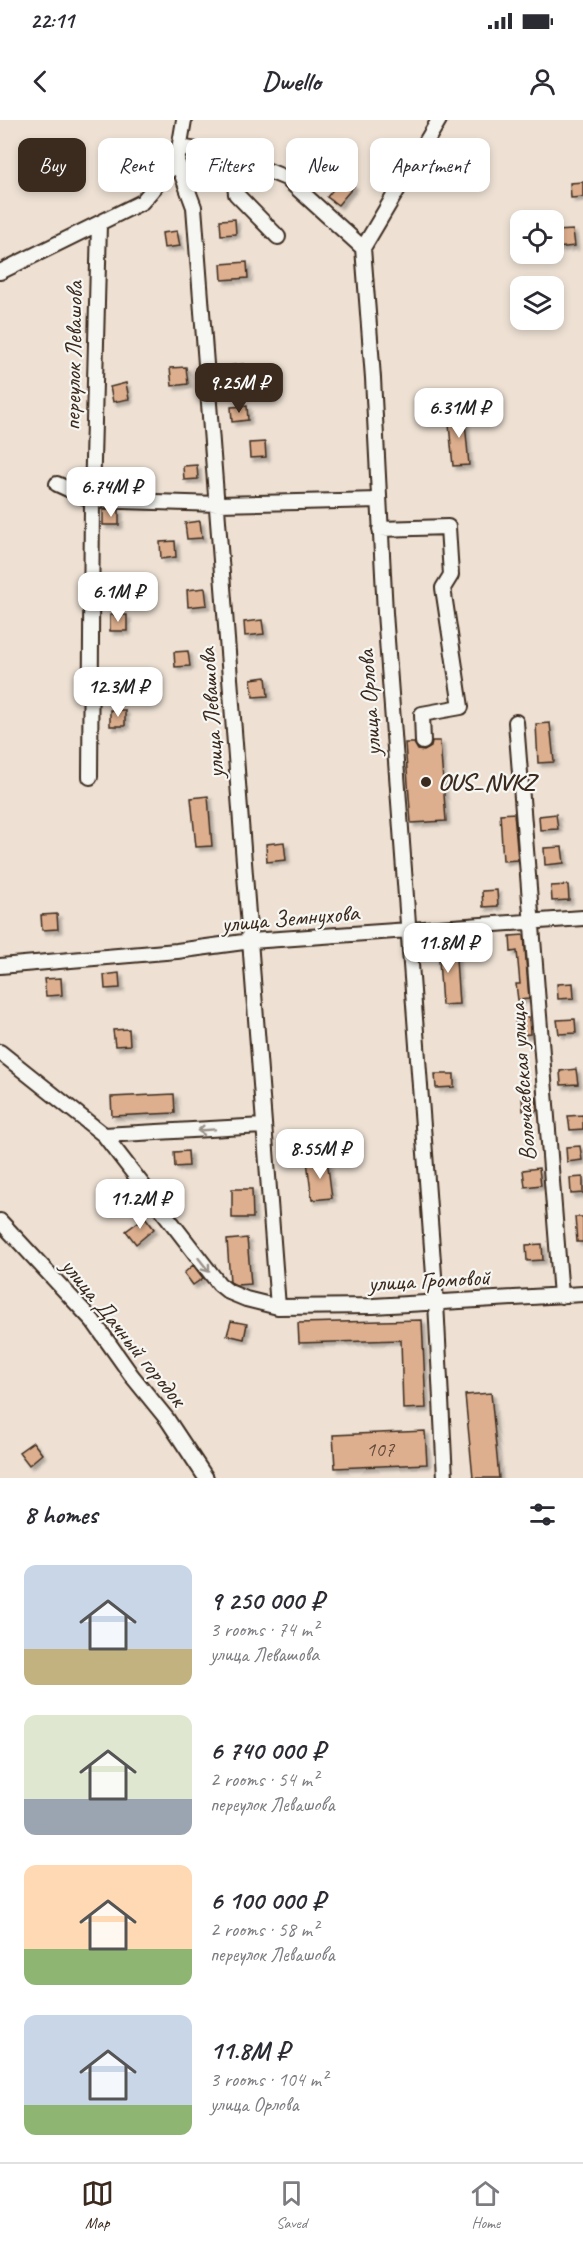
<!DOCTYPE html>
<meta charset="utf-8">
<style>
body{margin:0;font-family:Caveat,sans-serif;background:#f7f7f7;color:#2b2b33;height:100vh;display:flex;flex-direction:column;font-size:22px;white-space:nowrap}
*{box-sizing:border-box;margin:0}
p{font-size:20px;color:#7c7c81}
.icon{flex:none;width:33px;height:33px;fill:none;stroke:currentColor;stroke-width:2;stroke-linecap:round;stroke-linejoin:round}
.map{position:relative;height:1358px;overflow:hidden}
.details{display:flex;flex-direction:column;background:#fff;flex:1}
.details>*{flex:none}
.banner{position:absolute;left:18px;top:18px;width:548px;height:54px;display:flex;gap:12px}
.controls{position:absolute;left:510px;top:90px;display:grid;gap:12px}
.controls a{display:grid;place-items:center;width:54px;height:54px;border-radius:12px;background:#fff;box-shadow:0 3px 9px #0003;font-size:30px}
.price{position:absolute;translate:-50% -51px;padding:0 14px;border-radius:12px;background:#fff;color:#222;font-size:20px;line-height:39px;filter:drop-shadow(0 2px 3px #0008)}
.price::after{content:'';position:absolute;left:50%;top:36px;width:18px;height:14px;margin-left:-9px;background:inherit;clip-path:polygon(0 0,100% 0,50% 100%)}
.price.on{background:#3b2a1e;color:#fff}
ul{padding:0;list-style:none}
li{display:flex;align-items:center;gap:18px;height:150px;padding:0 24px}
li span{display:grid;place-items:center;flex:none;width:168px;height:120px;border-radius:12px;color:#555}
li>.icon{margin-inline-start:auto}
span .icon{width:72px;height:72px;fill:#fffc;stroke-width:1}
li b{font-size:26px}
h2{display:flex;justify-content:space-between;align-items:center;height:72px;padding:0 24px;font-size:26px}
.chip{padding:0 21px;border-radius:12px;background:#fff;box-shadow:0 3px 9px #0003;font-size:21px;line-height:54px}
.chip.on{background:#3b2a1e;color:#fff}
.status{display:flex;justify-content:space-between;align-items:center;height:42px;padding:0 30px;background:#fff;direction:ltr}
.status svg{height:16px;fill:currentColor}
header{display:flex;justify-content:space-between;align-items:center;height:78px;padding:0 24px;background:#fff;font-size:27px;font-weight:800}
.dock{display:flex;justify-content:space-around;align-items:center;height:84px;border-top:2px solid #e1e1e2;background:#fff;font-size:16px;color:#7c7c81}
.dock a{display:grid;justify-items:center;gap:3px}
.dock .on{color:#3b2a1e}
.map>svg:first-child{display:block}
.building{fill:#ddaf8e;stroke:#3b2a1e;stroke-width:1.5;filter:url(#shadow)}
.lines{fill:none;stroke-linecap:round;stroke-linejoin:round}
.minor-casing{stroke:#3b2a1e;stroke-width:18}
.minor{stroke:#f6f6f2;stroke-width:14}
.oneway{stroke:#989088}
.poi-dot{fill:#3b2a1e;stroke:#f6f6f2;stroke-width:2}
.labels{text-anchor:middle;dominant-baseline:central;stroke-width:4.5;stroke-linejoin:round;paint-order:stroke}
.number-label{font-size:21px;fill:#644b3a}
.street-label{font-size:24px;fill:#3b2a1e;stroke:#f6f6f2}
.poi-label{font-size:24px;font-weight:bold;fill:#3b2a1e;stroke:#f6f6f2;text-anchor:start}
</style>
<div class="status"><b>22:11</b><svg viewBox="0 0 49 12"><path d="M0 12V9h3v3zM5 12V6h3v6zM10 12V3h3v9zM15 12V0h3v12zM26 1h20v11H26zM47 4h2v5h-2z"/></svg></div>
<header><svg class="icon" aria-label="back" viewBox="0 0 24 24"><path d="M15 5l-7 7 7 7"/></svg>Dwello<svg class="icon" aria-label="person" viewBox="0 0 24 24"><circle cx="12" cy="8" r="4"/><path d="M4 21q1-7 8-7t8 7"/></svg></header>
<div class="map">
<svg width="583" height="1358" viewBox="0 0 583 1358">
<defs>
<filter id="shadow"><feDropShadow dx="3.5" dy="3.5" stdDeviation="1.5" flood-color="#0004"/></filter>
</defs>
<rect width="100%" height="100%" fill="#eee1d4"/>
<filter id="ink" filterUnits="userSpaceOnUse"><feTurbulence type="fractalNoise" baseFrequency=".0167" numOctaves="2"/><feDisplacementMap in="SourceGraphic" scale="12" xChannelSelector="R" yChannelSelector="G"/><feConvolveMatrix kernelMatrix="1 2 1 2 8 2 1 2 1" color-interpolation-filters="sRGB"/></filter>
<g filter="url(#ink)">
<path class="building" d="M343 57 354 66 338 85 327 77Z
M583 62V77L571 78 570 63Z
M235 99 236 114 221 115 220 100Z
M573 110 575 126 556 128 555 111Z
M177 111 180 126 164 128 162 113Z
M247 142 248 158 222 160 221 144Z
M244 244 245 258 229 260 228 246Z
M186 247 188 264 172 266 170 248Z
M126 263 129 279 113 282 110 267Z
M247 286 248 300 232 302 231 287Z
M464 292 469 345 453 346 448 294Z
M265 322 266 337 250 338 249 323Z
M197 345 198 359 184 360 183 346Z
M108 354H125L124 372H108Z
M103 390H119V405H103Z
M200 401 202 418 187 419 185 403Z
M175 421 176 437 161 439 160 422Z
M205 468 207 485 188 487 187 470Z
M110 495H127V511H110Z
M262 500 264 514 245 516 244 502Z
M188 531 190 546 175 547 174 532Z
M124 554 127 569 111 572 108 557Z
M266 557 268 576 253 577 251 559Z
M110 590H125V606H110Z
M550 603 554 642 538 643 536 604Z
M432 621H440L446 701 411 703 405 623H414L418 630 424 631 431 627Z
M208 676 212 726 196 727 191 678Z
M514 693 518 740 503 741 500 694Z
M556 694 558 709 540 710 539 696Z
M284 722 286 740 267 742 266 724Z
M562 727 564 743 545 745 544 728Z
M568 765 569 780 552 781 551 766Z
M497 770 498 786 483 787 482 771Z
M57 794 58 809 42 810 41 795Z
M524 815 529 879 518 880 516 864H520L517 831 511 832 510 816Z
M455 824 459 884 442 885 438 825Z
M119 853 120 868 105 869 104 855Z
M61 858 62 875 46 876 44 859Z
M573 863 574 878 558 879 557 864Z
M529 897 530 914 517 915 515 898Z
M575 899 576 913 559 914 557 900Z
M129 909 130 925 115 926 113 910Z
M576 949 578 964 561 965 560 951Z
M435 954H454V967L436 968Z
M174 974 175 993 112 996 111 977Z
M536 977 537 990 523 991 522 978Z
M583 995V1009L570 1010 568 996Z
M580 1026 582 1040 567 1042 566 1027Z
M188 1031 189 1046 175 1047 174 1032Z
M327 1039 332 1078 312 1080 307 1041Z
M539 1048 541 1065 525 1067 523 1050Z
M583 1057V1073L571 1074 570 1058Z
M232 1069H252L253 1098H232Z
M145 1097 154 1109 136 1124 126 1111Z
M575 1097H583V1122H577Z
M247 1118 251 1164 236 1165 230 1162 227 1120Z
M542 1124 543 1140 527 1141 526 1125Z
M193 1145 203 1158 193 1165 184 1153Z
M422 1200 426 1288 403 1289 401 1220 299 1223 298 1203Z
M231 1201 247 1204 244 1219 227 1215Z
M491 1273 499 1358H473L465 1275Z
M425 1311 427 1344 335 1348 333 1315Z
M33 1322 42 1334 29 1345 19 1332Z"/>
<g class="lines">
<defs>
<path id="minor" d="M184 0 177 41 194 87 278 1187
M439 0 363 128 373 258 385 493 436 1182 445 1358
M180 27 232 36 236 74 278 117
M232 36 286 58 363 128
M0 152 142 82 177 41
M57 364 92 380 218 384 379 380
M380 409 448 407 451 455 443 468 461 587 422 594 423 622
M516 602 561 1176
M90 657 92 380 99 104
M0 846 177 831 251 821 583 798
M0 932 104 1015 219 1164 229 1172 246 1179 278 1187 373 1186 583 1174
M104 1015 264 1006
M0 1101 93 1201 132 1256 167 1299 206 1358"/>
</defs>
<use href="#minor" class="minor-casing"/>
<use href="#minor" class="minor"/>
</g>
<defs><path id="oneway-shaft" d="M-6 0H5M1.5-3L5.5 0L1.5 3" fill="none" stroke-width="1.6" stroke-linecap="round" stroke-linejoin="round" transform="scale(1.5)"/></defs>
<g class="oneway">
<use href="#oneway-shaft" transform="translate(206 1010) rotate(176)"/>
<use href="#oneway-shaft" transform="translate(204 1145) rotate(52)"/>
</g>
</g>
<circle class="poi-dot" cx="426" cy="662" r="6"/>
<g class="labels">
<g class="number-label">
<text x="380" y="1329">107</text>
</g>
<g class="street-label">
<text transform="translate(73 236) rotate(-89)">переулок Левашова</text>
<text transform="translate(369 583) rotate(-94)">улица Орлова</text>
<text transform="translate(211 593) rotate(-94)">улица Левашова</text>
<text transform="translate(290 798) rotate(-5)">улица Земнухова</text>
<text transform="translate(522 962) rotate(-94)">Волочаевская улица</text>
<text transform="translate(429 1160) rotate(-3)">улица Громовой</text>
<text transform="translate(124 1212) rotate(51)">улица Дачный городок</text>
</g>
<g class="poi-label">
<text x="438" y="662">OUS_NVKZ</text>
</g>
</g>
</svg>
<div class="controls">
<a><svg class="icon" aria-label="locate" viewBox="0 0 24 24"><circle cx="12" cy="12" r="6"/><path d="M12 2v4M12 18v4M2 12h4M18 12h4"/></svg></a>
<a><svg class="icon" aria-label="layers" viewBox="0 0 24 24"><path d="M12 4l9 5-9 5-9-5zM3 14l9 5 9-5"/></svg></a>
</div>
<b class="price on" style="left:239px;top:294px">9.25M ₽</b>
<b class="price" style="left:459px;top:319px">6.31M ₽</b>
<b class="price" style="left:111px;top:398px">6.74M ₽</b>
<b class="price" style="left:118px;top:503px">6.1M ₽</b>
<b class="price" style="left:118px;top:598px">12.3M ₽</b>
<b class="price" style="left:448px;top:854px">11.8M ₽</b>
<b class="price" style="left:320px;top:1060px">8.55M ₽</b>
<b class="price" style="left:140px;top:1110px">11.2M ₽</b>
<div class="banner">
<a class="chip on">Buy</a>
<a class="chip">Rent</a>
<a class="chip">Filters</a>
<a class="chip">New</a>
<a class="chip">Apartment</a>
</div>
</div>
<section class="details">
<h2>8 homes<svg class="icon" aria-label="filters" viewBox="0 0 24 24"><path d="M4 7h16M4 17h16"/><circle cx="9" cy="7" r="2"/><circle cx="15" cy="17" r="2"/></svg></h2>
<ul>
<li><span style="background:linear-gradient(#c9d6e8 70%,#c2b280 0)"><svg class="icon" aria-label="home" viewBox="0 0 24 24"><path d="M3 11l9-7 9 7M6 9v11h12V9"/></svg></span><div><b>9 250 000 ₽</b><p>3 rooms · 74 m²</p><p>улица Левашова</p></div></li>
<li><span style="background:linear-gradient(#dfe7d0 70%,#9aa5b1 0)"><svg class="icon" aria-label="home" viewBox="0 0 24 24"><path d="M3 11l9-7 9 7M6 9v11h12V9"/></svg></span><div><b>6 740 000 ₽</b><p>2 rooms · 54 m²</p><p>переулок Левашова</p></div></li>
<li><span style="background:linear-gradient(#ffd9b3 70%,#8fb573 0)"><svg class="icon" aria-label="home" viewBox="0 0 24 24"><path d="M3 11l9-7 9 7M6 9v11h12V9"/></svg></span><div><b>6 100 000 ₽</b><p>2 rooms · 58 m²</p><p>переулок Левашова</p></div></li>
<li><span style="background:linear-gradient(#c9d6e8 75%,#8fb573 0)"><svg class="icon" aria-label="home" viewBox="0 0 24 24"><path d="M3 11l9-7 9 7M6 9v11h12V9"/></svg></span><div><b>11.8M ₽</b><p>3 rooms · 104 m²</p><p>улица Орлова</p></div></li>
</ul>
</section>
<nav class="dock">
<a class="on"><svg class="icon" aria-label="map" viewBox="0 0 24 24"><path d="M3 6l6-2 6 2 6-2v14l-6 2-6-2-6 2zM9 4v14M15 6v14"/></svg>Map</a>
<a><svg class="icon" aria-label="saved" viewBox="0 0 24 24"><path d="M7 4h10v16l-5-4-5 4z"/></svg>Saved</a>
<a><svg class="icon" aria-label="home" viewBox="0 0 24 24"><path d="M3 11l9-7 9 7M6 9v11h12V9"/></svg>Home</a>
</nav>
